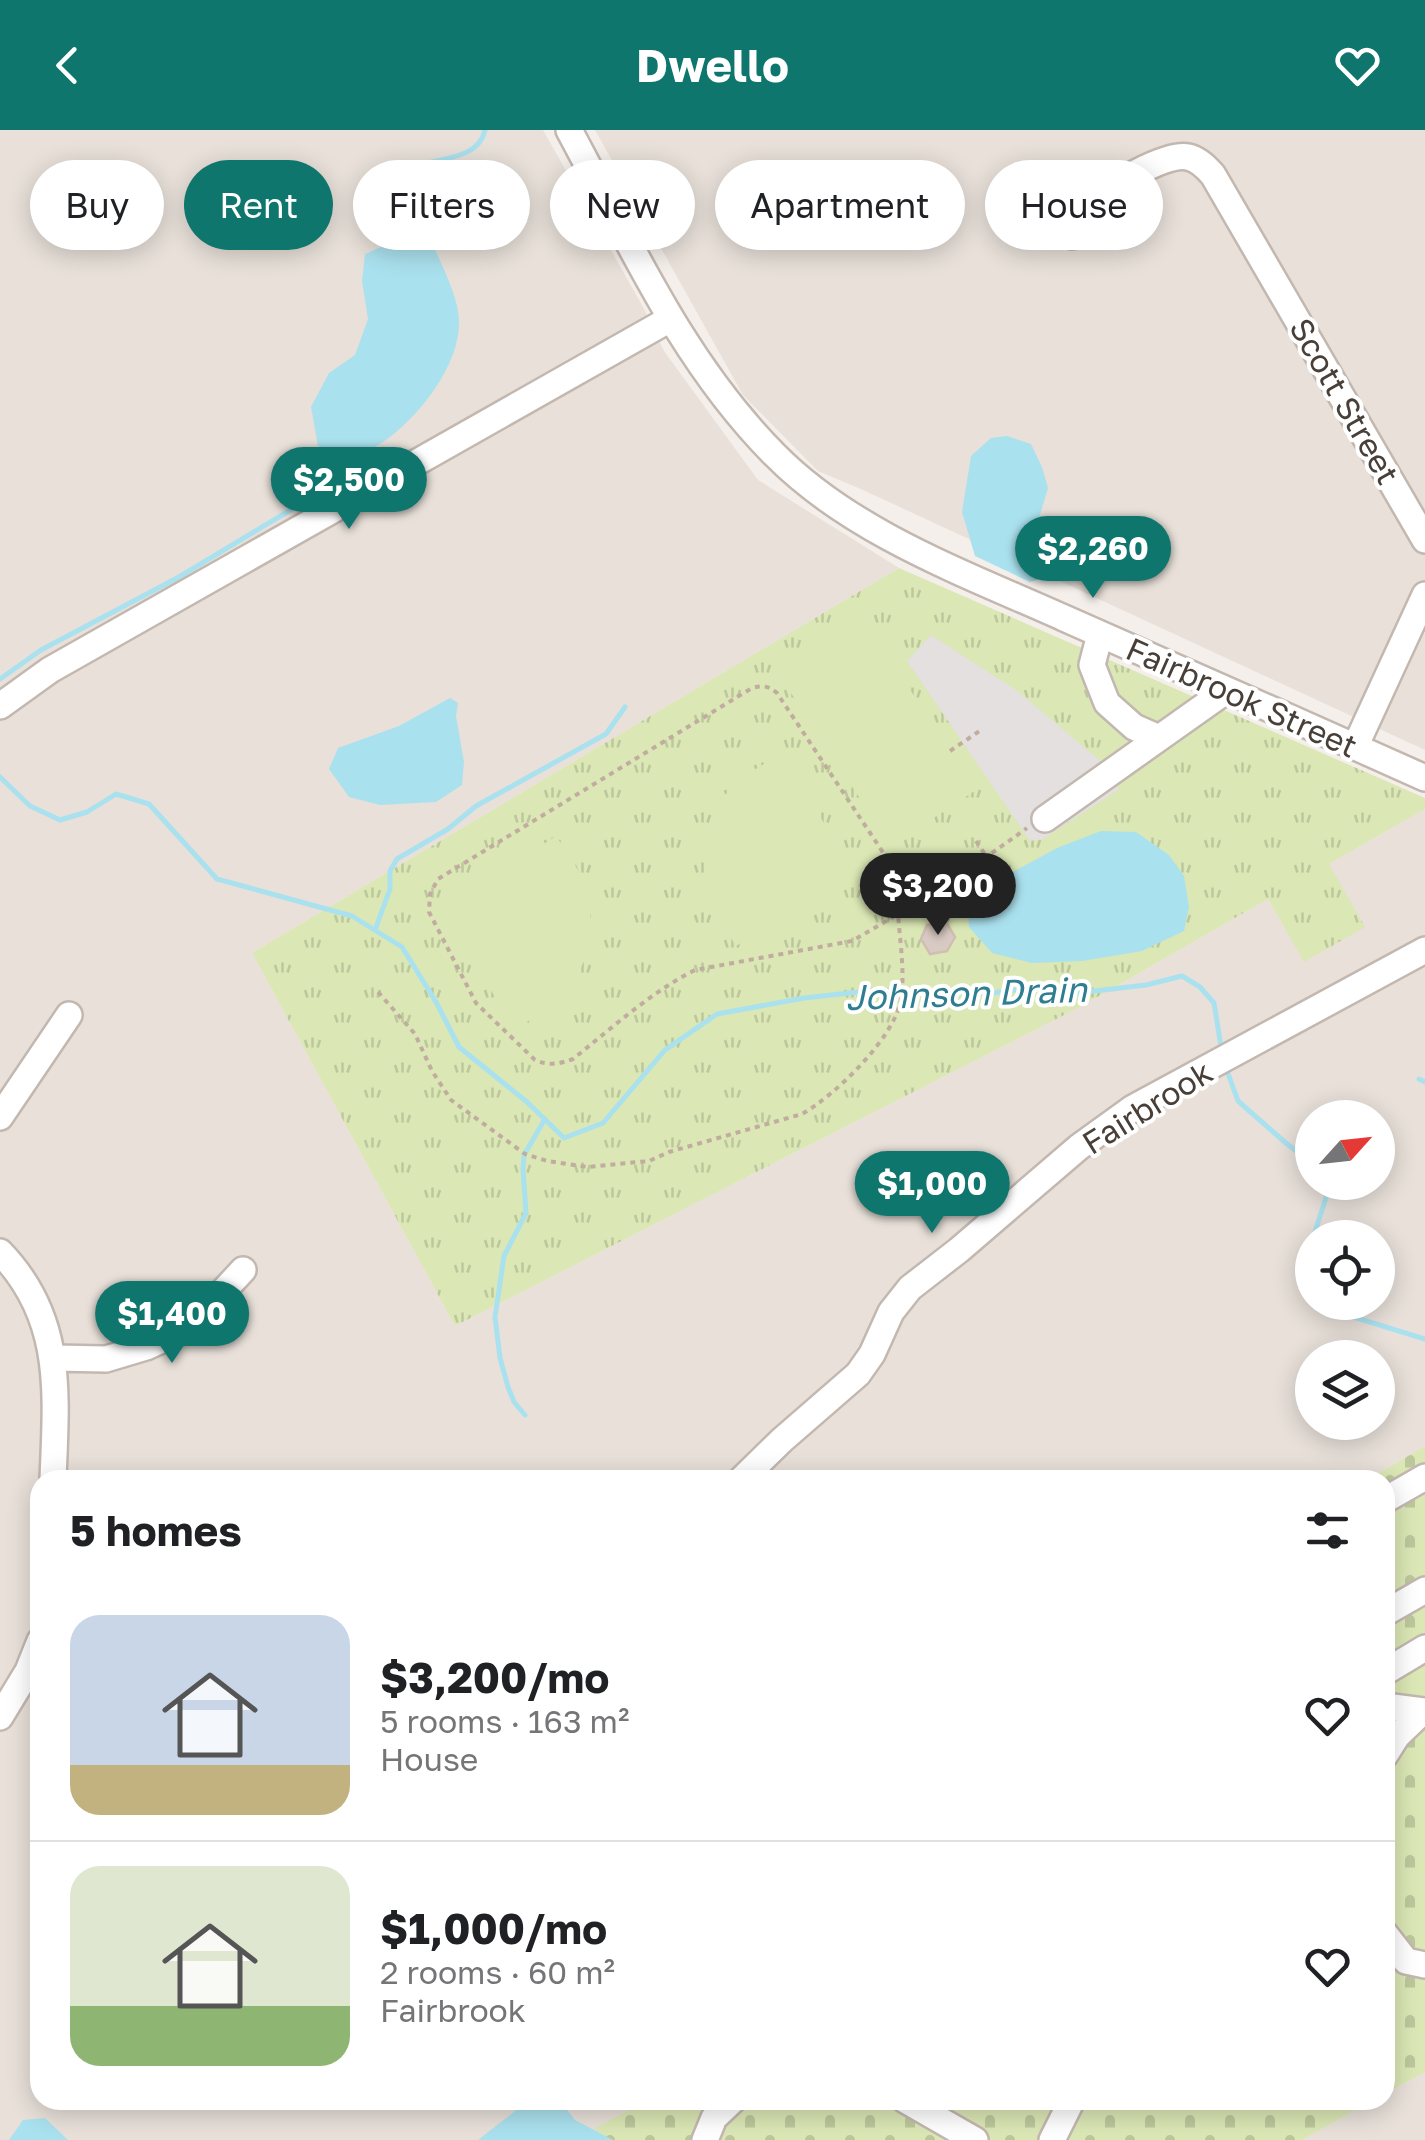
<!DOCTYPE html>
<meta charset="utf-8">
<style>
body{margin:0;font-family:"Golos Text",sans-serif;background:#f2f2f2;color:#202124;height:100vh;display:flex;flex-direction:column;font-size:38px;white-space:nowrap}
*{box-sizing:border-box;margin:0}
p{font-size:32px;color:#757577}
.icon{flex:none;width:55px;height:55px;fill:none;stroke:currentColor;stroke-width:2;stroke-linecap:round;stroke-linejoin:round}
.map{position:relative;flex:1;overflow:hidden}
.drawer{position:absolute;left:30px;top:1340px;width:1365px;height:640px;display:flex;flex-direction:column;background:#fff;border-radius:30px;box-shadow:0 5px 25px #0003}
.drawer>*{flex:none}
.hud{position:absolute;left:30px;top:30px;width:1365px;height:90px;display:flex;gap:20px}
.needle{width:65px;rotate:63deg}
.buttons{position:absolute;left:1295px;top:970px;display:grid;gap:20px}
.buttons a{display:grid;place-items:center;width:100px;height:100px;border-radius:50%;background:#fff;box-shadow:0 5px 25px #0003;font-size:50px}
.price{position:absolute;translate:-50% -85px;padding:0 22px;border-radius:35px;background:#0f766e;color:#fff;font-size:32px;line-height:65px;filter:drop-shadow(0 2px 5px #0008)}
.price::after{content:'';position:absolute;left:50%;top:60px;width:30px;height:22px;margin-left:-15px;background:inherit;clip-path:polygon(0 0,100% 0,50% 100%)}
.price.current{background:#222;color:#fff}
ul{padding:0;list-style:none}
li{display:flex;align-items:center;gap:30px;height:250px;padding:0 40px}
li+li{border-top:2px solid #e0e0e0}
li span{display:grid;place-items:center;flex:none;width:280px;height:200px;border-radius:30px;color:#555}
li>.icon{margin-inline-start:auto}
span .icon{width:120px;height:120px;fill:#fffc;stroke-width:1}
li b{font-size:42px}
h2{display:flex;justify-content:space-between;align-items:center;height:120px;padding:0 40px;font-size:42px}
.pill{padding:0 35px;border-radius:45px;background:#fff;box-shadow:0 5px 25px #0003;font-size:35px;line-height:90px}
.pill.current{background:#0f766e;color:#fff}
header{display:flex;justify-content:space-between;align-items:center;height:130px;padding:0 40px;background:#0f766e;color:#fff;font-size:45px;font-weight:700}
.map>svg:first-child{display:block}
.residential{fill:#e8e0d9;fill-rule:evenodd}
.cemetery{fill:url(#cemetery-stones)}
.park{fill:url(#park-tufts)}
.pitch{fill:#dbe7b5}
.parking{fill:#e3e0df}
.water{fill:#aae1ee}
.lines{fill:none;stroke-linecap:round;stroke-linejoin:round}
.stream{stroke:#aae1ee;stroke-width:5}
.building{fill:#d9cbc3;stroke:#d0bfb3;stroke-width:2.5}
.minor-casing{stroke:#c3b8b0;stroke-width:30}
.path{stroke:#c1ad9f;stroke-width:4;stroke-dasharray:5 5;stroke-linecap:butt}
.minor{stroke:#fff;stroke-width:25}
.labels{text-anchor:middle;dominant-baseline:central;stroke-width:8;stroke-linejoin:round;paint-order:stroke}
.street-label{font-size:32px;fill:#483f38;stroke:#fff}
.water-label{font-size:35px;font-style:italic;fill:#2e7d91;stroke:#fff}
</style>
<header><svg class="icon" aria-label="back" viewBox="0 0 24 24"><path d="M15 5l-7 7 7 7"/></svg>Dwello<svg class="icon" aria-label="heart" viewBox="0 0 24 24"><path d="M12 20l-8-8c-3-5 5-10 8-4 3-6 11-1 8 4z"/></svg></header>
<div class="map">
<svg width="1425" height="2010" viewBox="0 0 1425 2010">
<defs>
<pattern id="cemetery-stones" width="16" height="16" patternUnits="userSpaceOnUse" patternTransform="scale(2.5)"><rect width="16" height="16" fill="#dbe7b5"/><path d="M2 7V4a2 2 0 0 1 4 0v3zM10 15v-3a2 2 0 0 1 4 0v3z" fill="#bdc79c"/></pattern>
<pattern id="park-tufts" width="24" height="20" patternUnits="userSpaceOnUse" patternTransform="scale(2.5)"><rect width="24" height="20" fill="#dbe7b5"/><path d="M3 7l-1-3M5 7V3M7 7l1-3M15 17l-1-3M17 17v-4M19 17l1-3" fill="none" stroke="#bdc79c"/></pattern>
</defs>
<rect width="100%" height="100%" fill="#f4efea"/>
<path class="residential" d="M0 0H543L643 177 664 221 758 350 899 438 252 823 455 1196 1080 877 1268 769 1304 831 1329 734 1425 679V1316L1367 1350H40V1970H647L596 1998 602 2010H0ZM1312 988H1378V1052H1312ZM1312 1108H1378V1172H1312ZM1312 1228H1378V1292H1312Z
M595 0H1425V620L863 360 818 341 743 265Z
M1425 1942V2010H1302L1374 1970H1385V1964Z"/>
<path class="cemetery" d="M1425 1316V1942L1385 1964V1350H1367Z
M647 1970H1374L1302 2010H602L595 1998Z"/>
<path class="park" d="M899 438 1425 668V679L1329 734 1365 797 1304 832 1268 769 1080 877 455 1196 252 823Z"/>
<path class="pitch" d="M859 482 976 660 891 716 774 537Z
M781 624 855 743 736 816C724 797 710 776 706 753 700 721 708 683 730 659 743 644 765 634 781 624Z
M556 706C569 725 584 745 588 768 595 799 587 838 566 863 554 878 532 888 516 899L440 782Z"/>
<path class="parking" d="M931 505 1016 560 1118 646V660L1043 709 1030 711 907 531Z"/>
<path class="water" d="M404 107 431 111C441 133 459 168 459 191 460 234 422 282 390 307 378 316 363 323 350 331L318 316 311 277 329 243 355 225 368 189 362 151 365 124Z
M1007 306 1031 314 1042 337 1048 358 1040 385 1051 423 1053 438 1048 447 1030 452 975 426 962 382 971 326 991 308Z
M450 568 458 573 456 586 464 632 462 655 436 672 380 675 349 667 329 639 338 618 399 596Z
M1101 701 1136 702 1169 725 1184 746 1189 777 1184 801 1142 821 1082 831 1032 833 992 823 969 797 968 777 987 756 1057 718Z
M529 1970 561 1972 575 1990 613 2010H478Z
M45 1988 68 2010H9L23 1990Z"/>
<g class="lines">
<path class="stream" d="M390 115C354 0 473 55 485 0
M0 549 41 520 179 447 292 379 307 355 338 323
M0 647 30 676 60 690 87 682 116 664 149 674 217 749 352 786 402 817 436 872 459 917 527 972 564 1008 603 993 665 920 717 884 804 868 877 860 992 863 1041 857 1069 864 1146 855 1182 846 1200 857 1214 873 1222 923
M375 800 390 759V741L397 729 448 699 476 676 606 604 625 577
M1226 938 1238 971 1287 1014 1312 1033
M1419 949 1425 952
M1313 1108 1329 1058 1326 1052
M1327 1172 1331 1180 1425 1209
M525 1285 514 1272 508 1257 500 1228 495 1187 504 1126 526 1083 523 1039 524 1025 545 989"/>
</g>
<path class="building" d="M946 792 955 807 947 821 930 824 921 809 927 795Z"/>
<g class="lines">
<defs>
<path id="minor" d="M569 0C630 113 683 233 775 325 852 403 966 444 1064 488 1184 541 1305 594 1425 648
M1049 67 1072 106
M1061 87C1087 72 1161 21 1188 27 1198 29 1207 38 1213 45L1425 410
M1100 504 1092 535 1107 573 1134 597 1159 608
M0 576 50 540 670 189
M1355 617 1425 465
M1045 689 1227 560
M0 987 69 885
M0 1122C65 1189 56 1265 53 1350
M54 1228 106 1229 146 1217 190 1197 243 1140
M741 1350 782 1310 858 1244 872 1224 891 1182 910 1158 959 1120 1079 1017 1133 978 1425 820
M1385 1370 1425 1347
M1385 1483 1425 1460
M1385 1542 1425 1518
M1385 1576 1425 1581
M0 1587 28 1541 40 1511
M1385 1625 1397 1606 1423 1581
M1385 1804 1406 1831 1425 1835
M905 1970 975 2010
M705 2010 714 1988 733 1970
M1052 2010 1072 1970"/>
</defs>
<use href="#minor" class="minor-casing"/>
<path class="path" d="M950 621 981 600
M976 711 986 726
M916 772 777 563C769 556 763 555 752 558L438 749 430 764 429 782 476 873 535 930C549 936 559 934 573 929 612 898 651 862 695 840L852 811C912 777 972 738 1027 698
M378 862 415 904 432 941 451 970 525 1024 547 1031 588 1037 649 1031 669 1022 802 984C834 966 895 908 901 869 905 841 900 812 898 784"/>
<use href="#minor" class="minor"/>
</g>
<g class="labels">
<g class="street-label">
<text transform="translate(1345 271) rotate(60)">Scott Street</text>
<text transform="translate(1242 567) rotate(24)">Fairbrook Street</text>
<text transform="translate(1147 977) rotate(-32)">Fairbrook</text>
</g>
<g class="water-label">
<text transform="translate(966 863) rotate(-2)">Johnson Drain</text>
</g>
</g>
</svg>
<div class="buttons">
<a><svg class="needle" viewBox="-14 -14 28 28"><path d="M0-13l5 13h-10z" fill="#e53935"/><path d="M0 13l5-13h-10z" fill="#757577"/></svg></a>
<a><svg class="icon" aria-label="locate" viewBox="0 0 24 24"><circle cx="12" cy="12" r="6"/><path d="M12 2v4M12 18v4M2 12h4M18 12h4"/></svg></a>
<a><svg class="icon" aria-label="layers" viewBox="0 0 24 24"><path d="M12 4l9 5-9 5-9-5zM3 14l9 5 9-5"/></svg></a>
</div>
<b class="price" style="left:349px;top:402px">$2,500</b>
<b class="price" style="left:1093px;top:471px">$2,260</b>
<b class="price current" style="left:938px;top:808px">$3,200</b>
<b class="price" style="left:932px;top:1106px">$1,000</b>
<b class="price" style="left:172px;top:1236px">$1,400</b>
<div class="hud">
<a class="pill">Buy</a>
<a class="pill current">Rent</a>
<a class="pill">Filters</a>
<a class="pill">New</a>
<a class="pill">Apartment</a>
<a class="pill">House</a>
</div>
<section class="drawer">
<h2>5 homes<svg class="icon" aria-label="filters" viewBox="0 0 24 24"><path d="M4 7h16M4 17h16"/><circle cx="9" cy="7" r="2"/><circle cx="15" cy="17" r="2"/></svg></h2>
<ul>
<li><span style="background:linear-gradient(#c9d6e8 75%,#c2b280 0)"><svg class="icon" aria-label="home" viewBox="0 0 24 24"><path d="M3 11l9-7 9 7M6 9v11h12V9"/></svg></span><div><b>$3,200/mo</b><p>5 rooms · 163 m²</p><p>House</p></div><svg class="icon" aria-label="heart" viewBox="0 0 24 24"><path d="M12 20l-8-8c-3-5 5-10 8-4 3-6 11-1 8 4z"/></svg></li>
<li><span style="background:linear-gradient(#dfe7d0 70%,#8fb573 0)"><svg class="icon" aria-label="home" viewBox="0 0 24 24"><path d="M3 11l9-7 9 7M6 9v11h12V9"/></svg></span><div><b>$1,000/mo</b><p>2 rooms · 60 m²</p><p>Fairbrook</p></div><svg class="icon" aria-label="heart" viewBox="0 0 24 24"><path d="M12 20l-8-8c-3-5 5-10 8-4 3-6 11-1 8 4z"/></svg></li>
</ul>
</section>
</div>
